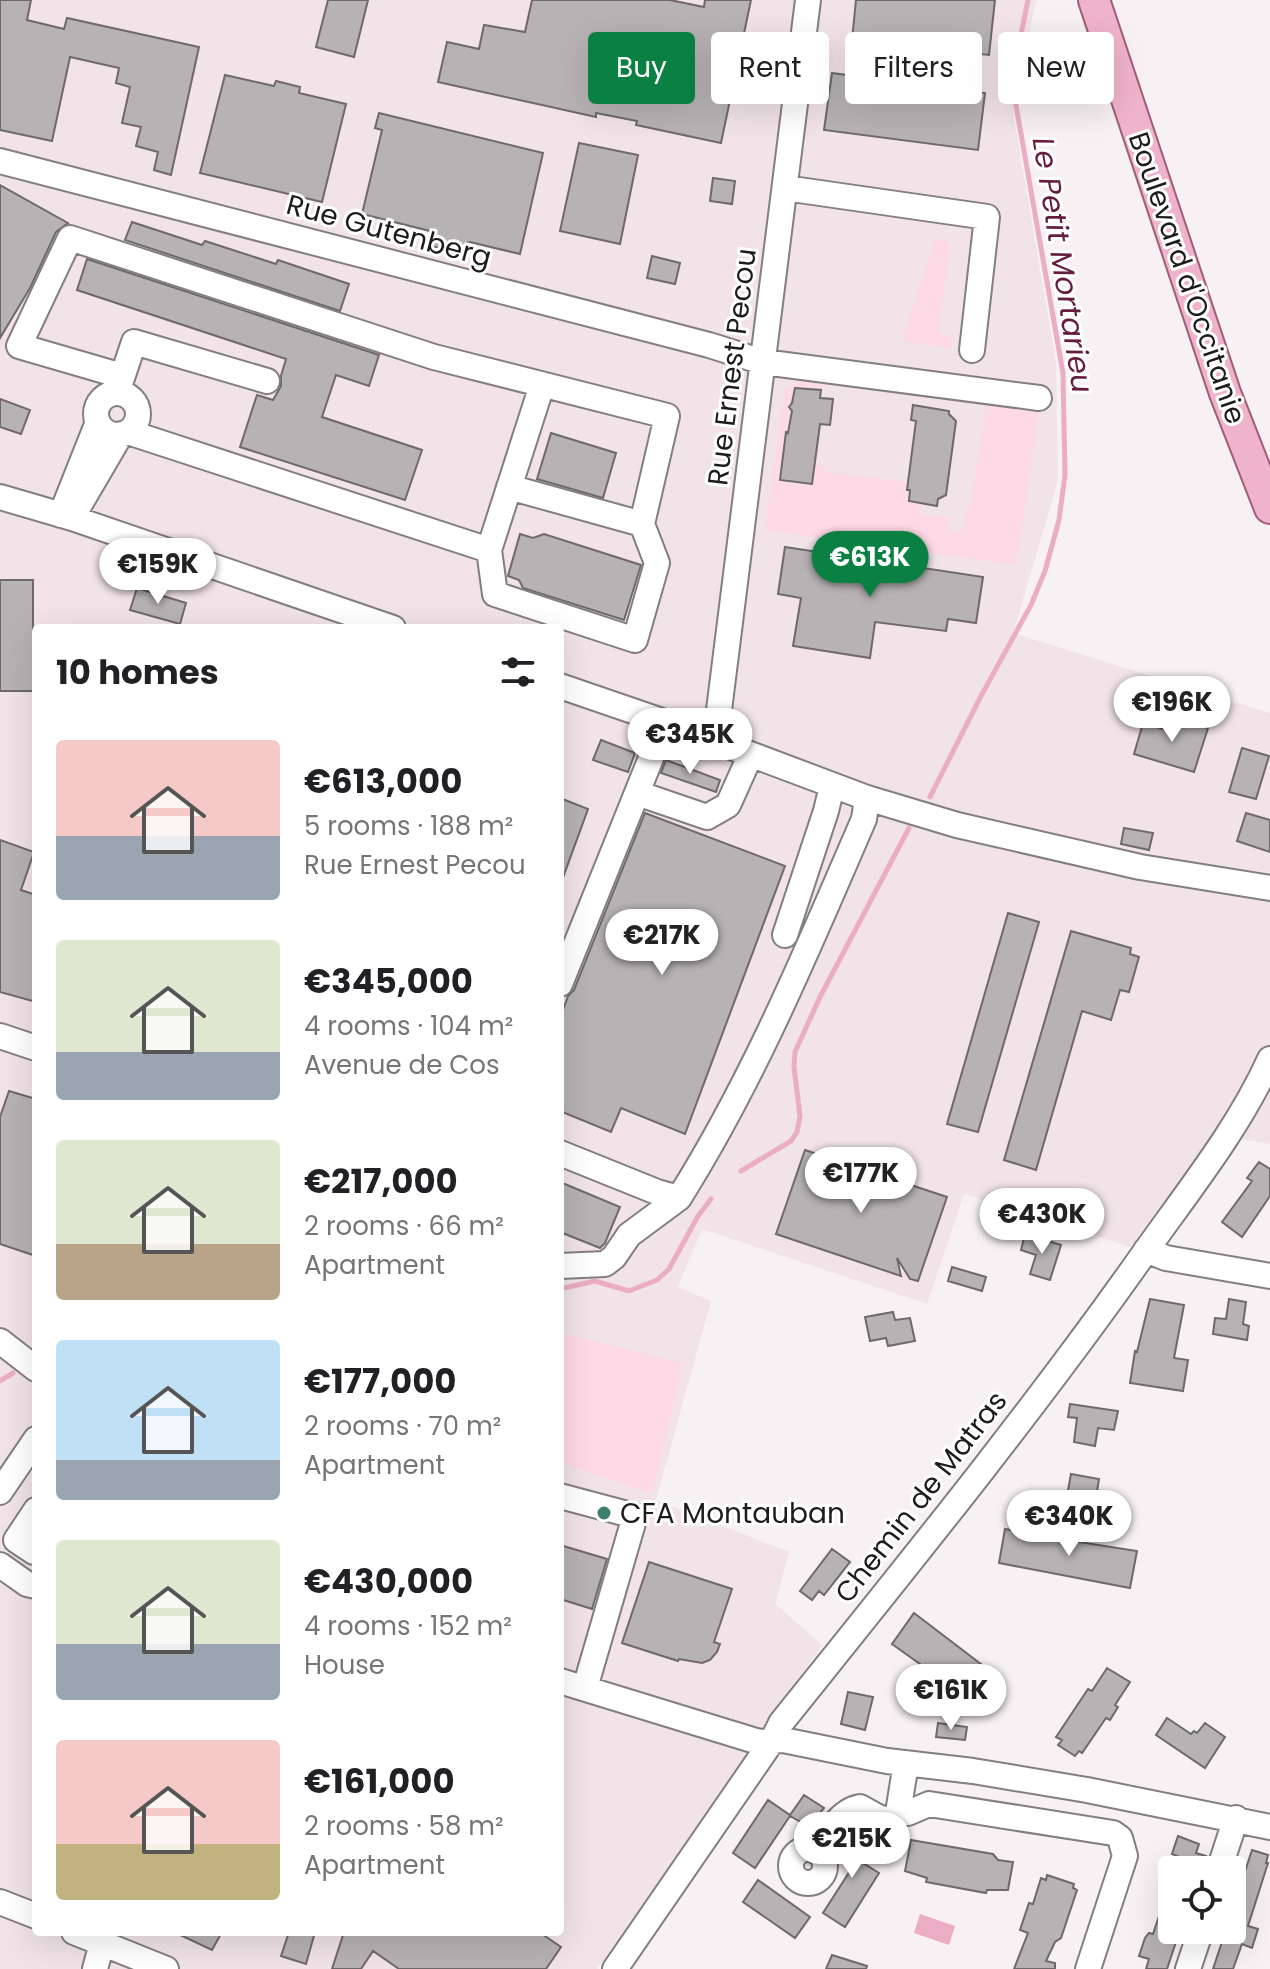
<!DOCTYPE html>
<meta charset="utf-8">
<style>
body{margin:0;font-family:Poppins,sans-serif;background:#f6f6f6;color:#202124;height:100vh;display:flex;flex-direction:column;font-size:30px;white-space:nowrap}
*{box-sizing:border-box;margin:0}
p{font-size:26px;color:#757577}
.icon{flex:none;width:44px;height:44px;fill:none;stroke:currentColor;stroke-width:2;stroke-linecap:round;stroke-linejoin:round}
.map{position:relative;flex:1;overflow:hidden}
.panel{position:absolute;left:32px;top:624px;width:532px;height:1312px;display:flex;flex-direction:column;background:#fff;border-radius:8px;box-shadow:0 8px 32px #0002}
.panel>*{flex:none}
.hud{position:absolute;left:588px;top:32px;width:562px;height:72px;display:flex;gap:16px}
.controls{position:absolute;left:1158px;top:1856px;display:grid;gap:16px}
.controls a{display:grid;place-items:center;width:88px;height:88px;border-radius:8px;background:#fff;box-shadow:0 8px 32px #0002;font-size:40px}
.price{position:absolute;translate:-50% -68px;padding:0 18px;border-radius:28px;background:#fff;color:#222;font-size:26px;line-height:52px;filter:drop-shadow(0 2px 4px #0008)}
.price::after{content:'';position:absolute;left:50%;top:48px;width:24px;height:18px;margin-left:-12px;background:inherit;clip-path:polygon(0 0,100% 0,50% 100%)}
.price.current{background:#0b8043;color:#fff}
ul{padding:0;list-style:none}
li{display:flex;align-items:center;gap:24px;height:200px;padding:0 24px}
li span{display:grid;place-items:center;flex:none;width:224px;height:160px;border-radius:8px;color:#555}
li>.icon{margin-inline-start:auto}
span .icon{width:96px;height:96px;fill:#fffc;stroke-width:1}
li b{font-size:34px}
h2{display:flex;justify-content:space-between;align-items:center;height:96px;padding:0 24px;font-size:34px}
.tag{padding:0 28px;border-radius:8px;background:#fff;box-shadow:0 8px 32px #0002;font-size:28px;line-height:72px}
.tag.current{background:#0b8043;color:#fff}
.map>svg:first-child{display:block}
.built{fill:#f1e3e7;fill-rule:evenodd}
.green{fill:#fed9e6}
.water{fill:#ebadc4}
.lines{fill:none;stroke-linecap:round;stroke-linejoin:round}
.stream{stroke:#ebadc4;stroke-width:5}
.building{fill:#b7b2b4;stroke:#6e696b;stroke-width:2}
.minor-casing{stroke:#837e80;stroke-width:28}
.major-casing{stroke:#a05d78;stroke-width:34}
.minor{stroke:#fff;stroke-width:24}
.major{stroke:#f0b3cc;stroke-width:30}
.poi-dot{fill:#3e7e6e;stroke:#fff;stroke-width:3}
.labels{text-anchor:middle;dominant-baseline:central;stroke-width:6;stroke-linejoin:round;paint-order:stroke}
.street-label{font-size:28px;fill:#1d1b1c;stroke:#fff}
.poi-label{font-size:28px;fill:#1d1b1c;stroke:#fff;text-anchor:start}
.water-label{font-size:30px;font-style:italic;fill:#651d3f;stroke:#fff}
</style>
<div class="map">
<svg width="1270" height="1969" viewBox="0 0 1270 1969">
<rect width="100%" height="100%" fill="#f7f1f3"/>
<path class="built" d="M0 0H1036L1013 113 1056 362 1058 481 1013 633 1270 713V1144L1216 1135 1130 1247 964 1194 927 1304 702 1229 678 1287 711 1301 656 1500 789 1552 775 1604 822 1645 597 1969H0ZM36 628H560V1932H36Z"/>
<path class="green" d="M936 238 950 243 938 333 953 336 951 348 902 341Z
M806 375 824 378 821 390 795 388 793 402 789 407 791 411 790 420 810 423 809 435 786 433 780 480 812 484 815 465 826 467V472L908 482 910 501 921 503 920 514 947 517 949 519 947 531 962 533 968 505 971 503 987 400 1040 405 1016 565 765 530 785 390Z
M572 1335 683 1364 652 1493 560 1463V1336Z"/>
<path class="water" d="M920 1914 955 1926 949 1945 914 1933Z"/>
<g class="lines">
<path class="stream" d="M930 797 981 696 1031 605 1045 571 1059 520 1065 475 1063 373 1014 94 1016 59 1028 0
M741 1171 791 1141 797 1132 800 1116 794 1067 795 1052 820 997 909 828
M560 1289 595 1281 629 1291 657 1280 669 1269 698 1216 711 1199
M0 1381 13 1373"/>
</g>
<path class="building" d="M0 0H31L27 20 64 29 67 18 199 47 171 175 154 170 158 152 136 146 141 127 122 123 130 87 116 83 119 68 70 57 52 141 0 130Z
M328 0H368L354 57 316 47Z
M532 0H670L704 7 705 0H751L721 143 636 125 637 121 596 113V117L438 82 447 42 479 49 484 25 525 32Z
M856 0H995L989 55 852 40Z
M832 73 985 93 978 150 824 130Z
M225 75 274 86 276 81 300 87 299 93 346 104 322 202 200 173Z
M379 113 543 153 520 254 470 242 450 251 431 246 434 232 362 214 382 130 375 128Z
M579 143 638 155 620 244 560 231Z
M713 178 735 181 732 204 710 201Z
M0 185 68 223 56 232 30 288 0 338Z
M132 222 202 245 205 241 276 264 278 260 349 284 340 311 125 240Z
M652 256 680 263 675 284 647 278Z
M87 259 379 355 369 386 336 375 322 417 422 450 405 500 240 447 257 395 273 400 281 386V376L286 359 77 290Z
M795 388 821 390 820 398 833 399 830 425 820 424 812 484 780 480 786 432 788 433 792 411 789 407 792 403Z
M0 399 30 410 21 434 0 427Z
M913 405 949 411V414L956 421 946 495 938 499 937 506 909 501 910 490H907L916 421 911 420Z
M551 433 616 453 603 498 537 479Z
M520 534 533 538 544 534 641 565 624 620 523 588 519 580 508 576Z
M785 547 983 577 976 623 948 619 946 631 875 622 870 658 793 646 801 598 778 594Z
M0 580H33V691H0Z
M137 588 186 603 180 624 130 610Z
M1170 720 1208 728 1194 772 1134 754 1143 723 1166 730Z
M601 740 635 753 628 772 593 760Z
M1242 748 1269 756 1256 799 1229 792Z
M666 760 720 780 716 792 661 773Z
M560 798 588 809 561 883H560Z
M645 813 785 866 685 1134 621 1108 611 1132 560 1111V1018L568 996 574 990Z
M1246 813 1270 820V852L1237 841Z
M1124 828 1153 833 1149 850 1121 844Z
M0 840 34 852 21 890 36 895V1002L0 992Z
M1008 913 1039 922 978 1132 947 1124Z
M1071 931 1131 948 1130 954 1139 957 1129 992 1120 990 1111 1020 1082 1011 1036 1170 1004 1160Z
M9 1091 36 1099V1256L0 1244V1117Z
M805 1150 947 1197 918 1281 910 1279 897 1258 901 1276 776 1234Z
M1259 1162 1270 1169V1196L1242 1237 1222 1222 1252 1181 1247 1178Z
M560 1182 620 1207 605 1243 600 1248 560 1232Z
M1025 1234 1061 1245 1050 1280 1030 1274 1036 1255 1021 1250Z
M952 1267 986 1277 982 1291 948 1281Z
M1150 1299 1184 1305 1174 1358 1188 1360 1183 1391 1130 1383 1135 1351 1137 1352Z
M1229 1299 1246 1302 1243 1324 1249 1326 1247 1340 1213 1334 1215 1318 1226 1319Z
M893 1312 895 1320 910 1318 915 1341 888 1346 886 1338 870 1341 865 1317Z
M1070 1404 1118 1411 1114 1430 1098 1428 1095 1446 1074 1442 1077 1418 1068 1417Z
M1071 1474 1099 1479 1093 1516 1070 1511 1072 1497 1067 1496Z
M1005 1529 1060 1538 1061 1535 1080 1539 1079 1542 1137 1551 1130 1588 999 1563Z
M560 1545 607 1559 592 1609 560 1599Z
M832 1549 850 1562 824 1595 819 1591 812 1600 800 1591Z
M649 1562 732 1589 714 1642 720 1644 717 1652 710 1660 702 1663 679 1659 678 1661 622 1643Z
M914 1613 990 1671 969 1699 892 1644Z
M1107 1668 1130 1682 1115 1705 1118 1707 1110 1720 1106 1718 1082 1753 1079 1751 1075 1756 1058 1745 1062 1740 1056 1737 1088 1689 1092 1691Z
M848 1692 873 1697 865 1730 841 1724Z
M1167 1718 1191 1734 1194 1731 1197 1733 1205 1723 1225 1737 1205 1768 1156 1735Z
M938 1723 967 1727 965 1740 936 1737Z
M804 1795 824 1808 819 1814 822 1816 813 1829 790 1816 755 1868 733 1853 768 1800 790 1815Z
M853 1826 871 1838 857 1859 879 1873 845 1927 823 1913 857 1860 837 1847Z
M1178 1836 1199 1844 1196 1853 1206 1856 1201 1870H1177L1182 1858 1172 1854Z
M911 1840 993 1854 998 1860 1013 1862 1008 1890H987L986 1893 926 1882 927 1878 905 1871Z
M1252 1850 1268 1855 1266 1863H1268L1248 1926 1258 1929 1252 1948 1242 1944 1233 1969H1213L1226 1930H1232V1911Z
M1047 1875 1074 1884 1073 1888 1077 1890 1061 1938 1055 1942 1046 1961 1055 1963V1969H1014L1028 1933 1020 1930 1029 1903 1033 1904 1041 1878 1046 1880Z
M758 1880 810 1917 795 1938 743 1902Z
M1169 1886H1172V1930H1180L1167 1969H1146L1149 1959 1139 1956 1145 1938 1149 1933 1153 1934Z
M174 1932H222L212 1950Z
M289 1932H315L306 1964 281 1956Z
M344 1932H539L561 1947 546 1969H399L373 1951 361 1969H332Z
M832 1955 867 1966 866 1969H826Z"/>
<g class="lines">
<defs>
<path id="minor" d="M0 161 709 345 763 362 1039 398
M785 188 987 217 972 350
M122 376 19 346 70 238 434 357 667 416 642 524 657 563 635 640 495 594 489 550 542 385
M117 393 134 342 267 381
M96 414a21 21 0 1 1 42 0a21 21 0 1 1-42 0Z
M128 432 489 550
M509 487 642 524
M0 497 72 518 393 628
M61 515 98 422
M73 516 121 434
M560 686 662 721 867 798 957 825 1140 867 1270 888
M715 742 808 0
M637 793 707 817 728 805 750 756
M785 935 826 811 832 786
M560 984 651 758 662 721
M0 1036 36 1048
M560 1153 657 1192 679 1198C754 1079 808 948 864 819L867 798
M1146 1250 1166 1258 1270 1276
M560 1266 605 1264 614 1257 629 1235 679 1198
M0 1341 36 1369
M0 1492 36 1439
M560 1496 635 1516 585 1688
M36 1510 16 1540 34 1552 36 1549
M0 1565 27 1584 36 1586
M560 1681 759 1742 783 1740 887 1761 973 1771 1087 1790 1270 1827
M906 1763 898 1813H908L929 1804 1113 1833 1120 1838 1125 1856 1088 1969
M791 1866a17 17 0 1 1 34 0a17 17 0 1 1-34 0Z
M817 1852C827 1834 839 1811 860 1807L878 1817 893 1821 898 1813
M1219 1870 1236 1818
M0 1902 36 1916
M74 1932 166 1969
M95 1969 102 1943
M615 1969 772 1741 781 1723C902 1572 1026 1420 1138 1262 1184 1196 1237 1132 1270 1059
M1188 1969 1201 1930"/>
<path id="major" d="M1094 0 1225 393 1270 508"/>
</defs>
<use href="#minor" class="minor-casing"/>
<use href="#major" class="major-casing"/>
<use href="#minor" class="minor"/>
<use href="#major" class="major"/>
</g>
<circle class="poi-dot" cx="604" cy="1513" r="8"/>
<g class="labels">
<g class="street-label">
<text transform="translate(389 231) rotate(15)">Rue Gutenberg</text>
<text transform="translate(1187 278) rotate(71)">Boulevard d'Occitanie</text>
<text transform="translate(732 367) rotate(-83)">Rue Ernest Pecou</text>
<text transform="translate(921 1497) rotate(-52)">Chemin de Matras</text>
</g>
<g class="poi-label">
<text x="620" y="1513">CFA Montauban</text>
</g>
<g class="water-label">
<text transform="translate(1063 265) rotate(81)">Le Petit Mortarieu</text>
</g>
</g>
</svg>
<div class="controls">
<a><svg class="icon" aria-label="locate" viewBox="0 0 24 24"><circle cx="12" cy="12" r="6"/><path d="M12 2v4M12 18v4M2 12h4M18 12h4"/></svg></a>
</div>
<b class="price current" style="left:870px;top:599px">€613K</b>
<b class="price" style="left:158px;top:606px">€159K</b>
<b class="price" style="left:1172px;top:744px">€196K</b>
<b class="price" style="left:690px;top:776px">€345K</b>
<b class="price" style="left:662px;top:977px">€217K</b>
<b class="price" style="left:861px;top:1215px">€177K</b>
<b class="price" style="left:1042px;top:1256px">€430K</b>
<b class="price" style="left:1069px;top:1558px">€340K</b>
<b class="price" style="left:951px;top:1732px">€161K</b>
<b class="price" style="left:852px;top:1880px">€215K</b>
<div class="hud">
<a class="tag current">Buy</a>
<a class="tag">Rent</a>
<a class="tag">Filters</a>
<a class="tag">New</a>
</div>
<section class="panel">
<h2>10 homes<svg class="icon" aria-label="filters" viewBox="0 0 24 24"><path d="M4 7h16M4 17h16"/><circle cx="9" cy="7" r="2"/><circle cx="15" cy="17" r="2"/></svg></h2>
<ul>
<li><span style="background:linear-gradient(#f6c9c9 60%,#9aa5b1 0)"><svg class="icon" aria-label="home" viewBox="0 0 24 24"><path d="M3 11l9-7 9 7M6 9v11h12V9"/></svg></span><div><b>€613,000</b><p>5 rooms · 188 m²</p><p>Rue Ernest Pecou</p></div></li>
<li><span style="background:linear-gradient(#dfe7d0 70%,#9aa5b1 0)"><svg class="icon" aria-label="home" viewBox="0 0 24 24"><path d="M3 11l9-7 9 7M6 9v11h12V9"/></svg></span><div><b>€345,000</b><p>4 rooms · 104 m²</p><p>Avenue de Cos</p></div></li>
<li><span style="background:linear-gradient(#dfe7d0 65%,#b9a48a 0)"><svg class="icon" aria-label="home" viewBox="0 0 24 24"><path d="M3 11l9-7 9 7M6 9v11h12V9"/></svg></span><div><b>€217,000</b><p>2 rooms · 66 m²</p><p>Apartment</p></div></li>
<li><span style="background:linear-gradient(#bfe0f5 75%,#9aa5b1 0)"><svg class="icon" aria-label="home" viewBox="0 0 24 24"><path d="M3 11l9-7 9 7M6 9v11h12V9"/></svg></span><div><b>€177,000</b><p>2 rooms · 70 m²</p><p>Apartment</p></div></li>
<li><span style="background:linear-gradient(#dfe7d0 65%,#9aa5b1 0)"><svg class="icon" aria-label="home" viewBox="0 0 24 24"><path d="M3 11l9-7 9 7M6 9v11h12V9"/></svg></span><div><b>€430,000</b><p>4 rooms · 152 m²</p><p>House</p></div></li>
<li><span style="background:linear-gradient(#f6c9c9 65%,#c2b280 0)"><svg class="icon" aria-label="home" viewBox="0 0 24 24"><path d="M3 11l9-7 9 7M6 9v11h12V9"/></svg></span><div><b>€161,000</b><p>2 rooms · 58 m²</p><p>Apartment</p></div></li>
</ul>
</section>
</div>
